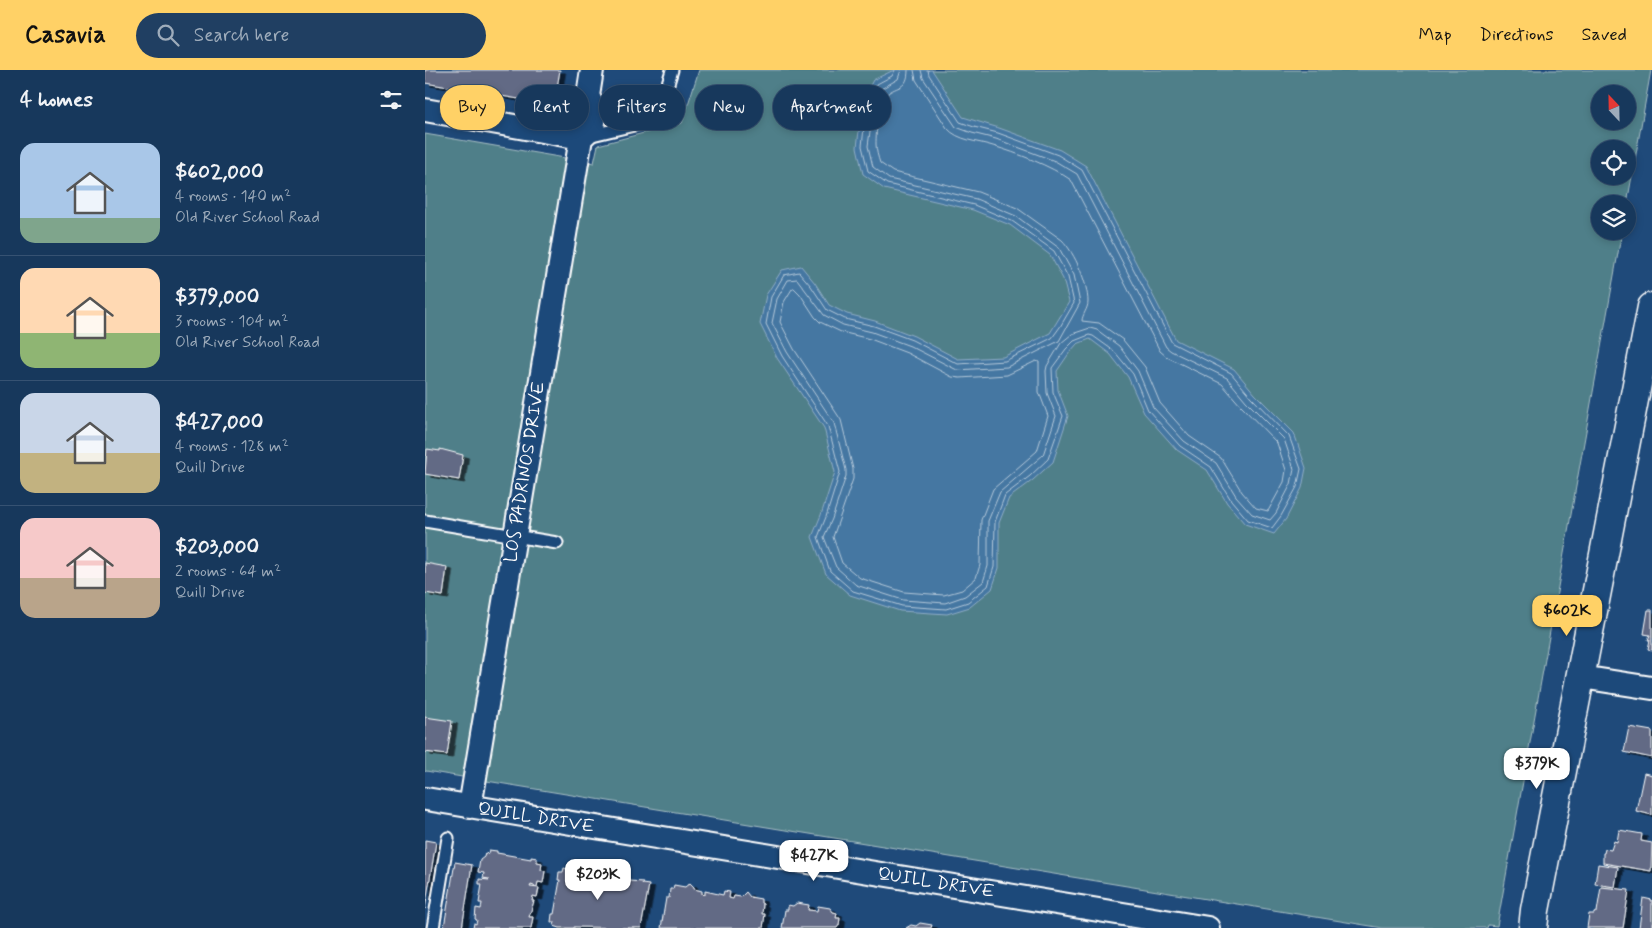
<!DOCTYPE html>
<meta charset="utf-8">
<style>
body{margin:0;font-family:Mynerve,sans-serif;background:#203f62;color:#f1f3f6;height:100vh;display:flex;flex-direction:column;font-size:19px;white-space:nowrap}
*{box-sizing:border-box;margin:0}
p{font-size:16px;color:#9eacbb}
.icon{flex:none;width:28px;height:28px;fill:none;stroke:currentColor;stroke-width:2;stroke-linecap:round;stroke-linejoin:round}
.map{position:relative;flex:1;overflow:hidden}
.details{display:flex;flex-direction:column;background:#17385c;width:425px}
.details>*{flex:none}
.guide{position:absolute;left:15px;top:15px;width:475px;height:45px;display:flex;gap:10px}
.needle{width:32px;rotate:338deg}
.buttons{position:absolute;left:1166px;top:15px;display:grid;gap:10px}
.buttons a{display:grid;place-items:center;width:45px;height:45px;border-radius:50%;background:#17385c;box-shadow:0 2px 8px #0003,0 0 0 1px #365272;font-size:25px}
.price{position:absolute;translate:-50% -42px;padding:0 11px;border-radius:10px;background:#fff;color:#222;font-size:16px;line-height:32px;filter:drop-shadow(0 1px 2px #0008)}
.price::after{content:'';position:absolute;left:50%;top:30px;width:15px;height:11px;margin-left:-8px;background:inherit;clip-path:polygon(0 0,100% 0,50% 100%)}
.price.selected{background:#ffd166;color:#111}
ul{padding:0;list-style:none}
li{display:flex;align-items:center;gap:15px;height:125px;padding:0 20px}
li+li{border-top:1px solid #365272}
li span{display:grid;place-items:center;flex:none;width:140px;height:100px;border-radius:15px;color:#555}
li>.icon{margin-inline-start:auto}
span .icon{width:60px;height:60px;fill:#fffc;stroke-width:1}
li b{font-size:21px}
h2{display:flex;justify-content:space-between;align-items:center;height:60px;padding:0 20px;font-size:21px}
.chip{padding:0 18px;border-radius:22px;background:#17385c;box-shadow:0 2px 8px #0003,0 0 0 1px #365272;font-size:18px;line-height:45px}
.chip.selected{background:#ffd166;color:#111}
header{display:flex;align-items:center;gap:30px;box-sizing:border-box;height:70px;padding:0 25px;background:#ffd166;color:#111}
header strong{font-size:24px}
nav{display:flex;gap:28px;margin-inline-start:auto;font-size:18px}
.search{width:350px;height:45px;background:#203f62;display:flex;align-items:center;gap:12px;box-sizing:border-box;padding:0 18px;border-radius:28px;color:#9eacbb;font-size:19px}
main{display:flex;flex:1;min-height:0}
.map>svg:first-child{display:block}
.green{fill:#507f89;stroke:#a8bfc4;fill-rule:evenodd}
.water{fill:#4577a2;stroke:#8fadc7}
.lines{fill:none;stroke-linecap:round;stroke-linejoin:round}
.shore{stroke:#b5c9da;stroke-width:1}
.building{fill:#626a85;stroke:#fff;filter:url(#shadow)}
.lane-casing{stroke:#fff;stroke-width:15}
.street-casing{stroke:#fff;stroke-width:26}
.secondary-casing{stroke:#fff;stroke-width:31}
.lane{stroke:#1f4a7a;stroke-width:11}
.street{stroke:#1f4a7a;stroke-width:22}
.secondary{stroke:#1f4a7a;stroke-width:28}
.labels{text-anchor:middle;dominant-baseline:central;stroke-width:5;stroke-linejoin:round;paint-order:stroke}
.street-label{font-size:18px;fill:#fff;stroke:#1f4a7a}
</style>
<header>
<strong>Casavia</strong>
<div class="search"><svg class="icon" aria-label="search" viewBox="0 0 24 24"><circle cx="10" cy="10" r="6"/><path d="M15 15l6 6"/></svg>Search here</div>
<nav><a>Map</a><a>Directions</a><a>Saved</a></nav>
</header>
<main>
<section class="details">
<h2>4 homes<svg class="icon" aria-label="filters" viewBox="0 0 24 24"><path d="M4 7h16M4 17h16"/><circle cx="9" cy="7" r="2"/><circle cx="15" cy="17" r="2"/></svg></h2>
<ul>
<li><span style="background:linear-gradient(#a9c7e8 75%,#7fa58c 0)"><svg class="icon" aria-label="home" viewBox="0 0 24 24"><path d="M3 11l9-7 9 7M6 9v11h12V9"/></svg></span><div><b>$602,000</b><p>4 rooms · 140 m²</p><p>Old River School Road</p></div></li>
<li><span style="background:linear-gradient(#ffd9b3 65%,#8fb573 0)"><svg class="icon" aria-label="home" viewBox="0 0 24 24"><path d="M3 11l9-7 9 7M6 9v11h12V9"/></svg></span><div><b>$379,000</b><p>3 rooms · 104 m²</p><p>Old River School Road</p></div></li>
<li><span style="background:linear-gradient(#c9d6e8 60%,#c2b280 0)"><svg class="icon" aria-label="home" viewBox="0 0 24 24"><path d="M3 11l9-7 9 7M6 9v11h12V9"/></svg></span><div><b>$427,000</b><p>4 rooms · 128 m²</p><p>Quill Drive</p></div></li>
<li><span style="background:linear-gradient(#f6c9c9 60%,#b9a48a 0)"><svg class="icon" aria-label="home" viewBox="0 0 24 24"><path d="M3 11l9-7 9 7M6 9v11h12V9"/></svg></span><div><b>$203,000</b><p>2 rooms · 64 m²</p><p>Quill Drive</p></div></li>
</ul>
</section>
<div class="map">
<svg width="1227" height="858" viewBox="0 0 1227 858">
<defs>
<filter id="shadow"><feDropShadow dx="5.5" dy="3" stdDeviation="0" flood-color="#0009"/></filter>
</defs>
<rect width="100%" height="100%" fill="#1f4a7a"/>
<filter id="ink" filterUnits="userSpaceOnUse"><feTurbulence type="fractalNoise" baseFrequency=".02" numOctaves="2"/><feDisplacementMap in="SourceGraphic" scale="10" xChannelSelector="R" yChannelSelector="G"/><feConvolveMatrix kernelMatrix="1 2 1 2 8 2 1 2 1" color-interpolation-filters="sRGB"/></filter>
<g filter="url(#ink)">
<path class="green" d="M274 0H1226L1202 134H1175V161H1197L1072 856 1063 855 1062 858H958L25 705 1 701 0 702V64L169 93 173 75 257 53ZM1175 24H1202V51H1175ZM1175 79H1202V106H1175Z"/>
<path class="water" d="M469 0H507L538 47 574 58 635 80 661 96 751 270 809 299 830 324 869 363 881 398 877 418 861 449 849 464 820 454 802 433 782 400 752 380 719 343 703 307 685 284 665 269 652 274 645 282 632 301 633 320 643 346 628 392 608 410 584 428 574 453V498L567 519 545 537 522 544 475 541 425 525 401 504 387 467 396 445 410 402 399 358 352 288 335 254 341 225 357 200 376 196 390 213 404 235 422 244 450 251 489 266 533 289 578 287 625 263 644 232 638 209 625 185 585 155 548 140 459 119 438 104 432 77 438 29 448 10Z"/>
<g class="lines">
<path class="shore" d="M470 0 467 6 452 14 442 31 437 76 443 101 462 114 549 135 587 151 629 181 643 207 649 233 635 257 627 268 580 291 533 294 487 270 449 256 420 249 402 240 386 216 374 202 359 205 346 227 341 254 357 286 403 356 415 402 401 447 393 467 405 501 428 521 477 536 521 539 543 532 563 516 569 497 570 452 580 425 605 406 623 389 638 346 628 322 627 298 641 279 649 271 664 265 668 266 689 281 708 304 723 340 755 376 786 397 806 430 823 450 847 458 856 446 872 417 876 399 864 366 826 327 806 303 747 273 657 100 633 85 573 63 549 57 535 52 504 5 503 0
M476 0 473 9 456 19 449 32 443 76 448 97 464 109 551 129 591 146 634 178 649 205 655 233 634 271 582 297 532 300 485 276 447 262 418 255 399 245 372 209 363 210 352 229 347 253 362 282 409 353 421 400V406L407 449 399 467 411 497 431 515 478 530 520 533 540 526 558 512 563 496V451L575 422 618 385 631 346 622 323 621 301 622 296 636 273 647 264 665 258 672 260 694 276 713 301 728 337 759 371 791 393 811 426 827 444 845 450 851 443 866 414 869 399 859 369 821 331 802 308 746 281 741 277 652 104 630 91 571 69 547 63 531 57 498 8 496 0
M483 0C483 20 472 15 462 24 453 32 451 62 451 74 451 80 453 87 455 93L468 102 553 122 592 138 637 170C650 183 663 214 663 232 663 239 657 245 657 251L674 253 698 270 720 297 735 333 764 366 796 388 817 422 831 438 843 441 859 412 861 400 852 373 816 336 797 314 742 287 735 281 646 110C626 96 592 83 568 76 553 71 533 71 522 58L491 10 489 0
M369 218 375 224 390 247 395 252 416 262 445 269 482 283 527 307 535 308 582 305 611 291 614 292V322L623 346 612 381 568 419 556 450 555 495 551 508 537 520 519 525 479 522 435 508 417 493 408 467 428 409V399L416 350 369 279 355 252 359 232 367 219Z"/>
</g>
<path class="building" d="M0 0H135L129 35 0 13Z
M2 379 15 381V379L38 385 34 410 0 404Z
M0 493 22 497 18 526 0 523Z
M1223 540H1227V580L1223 579 1225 570H1223L1225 565 1219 564Z
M0 647 27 651 22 685 0 682Z
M1204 657 1227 661V688L1199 682Z
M1219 703 1227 705V745L1211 741Z
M1194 760 1217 764 1216 771 1227 773 1226 801 1178 793V783H1179L1180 779 1186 780 1189 771 1192 772Z
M0 770 11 772 0 839Z
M64 780 72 781V783L106 789V787L112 788V792L117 793 116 800 120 801 118 813 113 812 112 817 106 815 105 817 114 818 112 827 108 826 107 831H109L104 847H108L106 858H48L49 853 51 854 52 850 50 849 51 838 56 839 57 833H54L57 814H54V809L64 810V809L58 808 59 803 53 802 55 790 59 787 60 783 63 784Z
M30 792 47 795 37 858 19 857Z
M1173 794 1193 797 1190 817 1170 814Z
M147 796 159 798 158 803 164 804V801L170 802V806L187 808V811L193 812V808L204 809V811L218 812 217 814 224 815 216 858 149 857V858H135L129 856 130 852H126L127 844H129L135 810H133L134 802H138L139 798 143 799Z
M265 813 269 817V819L277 821V824L280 825V821L298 825 299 821 305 822 304 828 308 829 309 826 316 827 321 822 325 827 336 829V833L338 834 337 844H340L338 858H236L241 828H244L245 819H248L249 815 260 817Z
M1176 817 1204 820 1198 858H1162L1164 844H1169L1170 842H1172Z
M1218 828 1227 830V858H1214Z
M372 833 384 835 383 840 392 841 393 836 405 838 408 842 412 843 411 848H415L414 855 412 858H357L360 840H363V835L368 836Z
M495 853 507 855 506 858H481L486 855 491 856Z"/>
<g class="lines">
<defs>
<path id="lane" d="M163 66 222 52 237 33 247 0
M0 451 132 473
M8 858 23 768"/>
<path id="street" d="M0 40 156 68
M156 68 147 52 148 38 163 26
M1156 607 1227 618
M1 729 783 858
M45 737 156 68 168 57 171 42 163 26 167 0"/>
<path id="secondary" d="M1108 858 1110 840 1227 237"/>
</defs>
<use href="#lane" class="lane-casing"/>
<use href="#street" class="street-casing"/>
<use href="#secondary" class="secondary-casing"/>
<use href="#lane" class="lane"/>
<use href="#street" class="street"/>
<use href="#secondary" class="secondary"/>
</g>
</g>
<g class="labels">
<g class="street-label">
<text transform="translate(100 402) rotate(-81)">LOS PADRINOS DRIVE</text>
<text transform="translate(111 748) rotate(9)">QUILL DRIVE</text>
<text transform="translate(511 813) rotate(9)">QUILL DRIVE</text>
</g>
</g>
</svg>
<div class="buttons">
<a><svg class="needle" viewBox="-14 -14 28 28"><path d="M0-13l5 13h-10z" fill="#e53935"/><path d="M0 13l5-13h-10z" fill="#9eacbb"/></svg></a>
<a><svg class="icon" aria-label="locate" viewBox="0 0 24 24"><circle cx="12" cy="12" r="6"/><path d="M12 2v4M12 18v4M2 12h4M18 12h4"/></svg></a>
<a><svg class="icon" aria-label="layers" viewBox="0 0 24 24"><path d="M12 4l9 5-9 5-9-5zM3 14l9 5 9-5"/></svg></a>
</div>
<b class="price selected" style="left:1142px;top:567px">$602K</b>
<b class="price" style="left:1112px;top:720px">$379K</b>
<b class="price" style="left:389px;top:812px">$427K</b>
<b class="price" style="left:173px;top:831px">$203K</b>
<div class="guide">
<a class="chip selected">Buy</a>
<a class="chip">Rent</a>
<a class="chip">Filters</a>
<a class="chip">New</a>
<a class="chip">Apartment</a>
</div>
</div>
</main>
